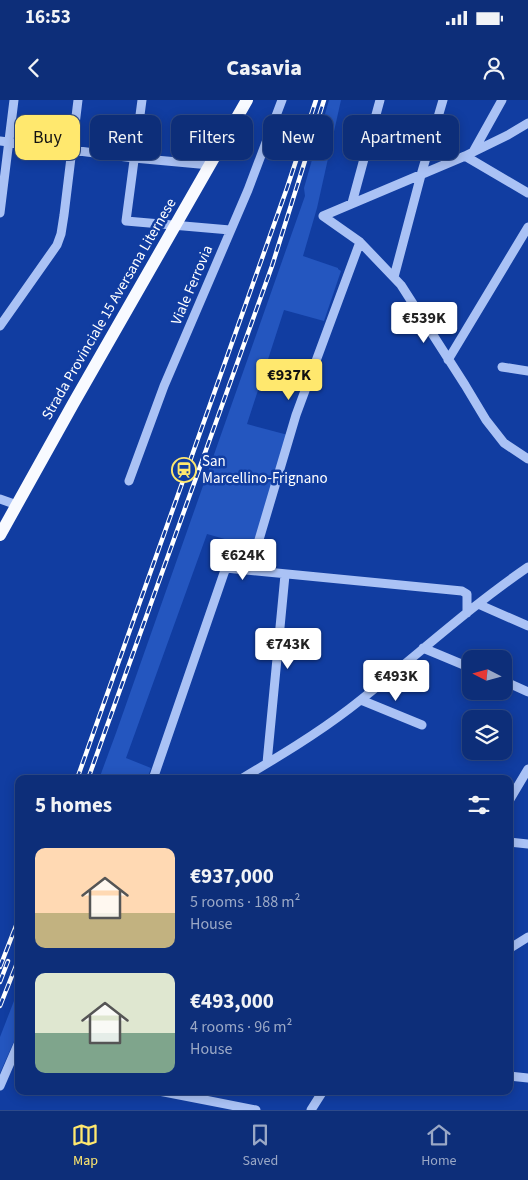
<!DOCTYPE html>
<meta charset="utf-8">
<style>
body{margin:0;font-family:"Source Sans 3",sans-serif;background:#1b3a80;color:#f1f3f6;height:100vh;display:flex;flex-direction:column;font-size:19px;white-space:nowrap}
*{box-sizing:border-box;margin:0}
p{font-size:16px;color:#9aa8c6}
.icon{flex:none;width:28px;height:28px;fill:none;stroke:currentColor;stroke-width:2;stroke-linecap:round;stroke-linejoin:round}
.map{position:relative;flex:1;overflow:hidden}
.panel{position:absolute;left:15px;top:675px;width:498px;height:320px;display:flex;flex-direction:column;background:#0d2e79;border-radius:10px;box-shadow:0 2px 12px #0003,0 0 0 1px #2d4a8a}
.panel>*{flex:none}
.top-card{position:absolute;left:15px;top:15px;width:499px;height:45px;display:flex;gap:10px}
.needle{width:32px;rotate:276deg}
.tools{position:absolute;left:462px;top:550px;display:grid;gap:10px}
.tools a{display:grid;place-items:center;width:50px;height:50px;border-radius:10px;background:#0d2e79;box-shadow:0 2px 12px #0003,0 0 0 1px #2d4a8a;font-size:25px}
.price{position:absolute;translate:-50% -42px;padding:0 11px;border-radius:5px;background:#fff;color:#222;font-size:16px;line-height:32px;filter:drop-shadow(0 1px 2px #0008)}
.price::after{content:'';position:absolute;left:50%;top:30px;width:15px;height:11px;margin-left:-8px;background:inherit;clip-path:polygon(0 0,100% 0,50% 100%)}
.price.selected{background:#ffe86e;color:#111}
ul{padding:0;list-style:none}
li{display:flex;align-items:center;gap:15px;height:125px;padding:0 20px}
li span{display:grid;place-items:center;flex:none;width:140px;height:100px;border-radius:10px;color:#555}
li>.icon{margin-inline-start:auto}
span .icon{width:60px;height:60px;fill:#fffc;stroke-width:1}
li b{font-size:21px}
h2{display:flex;justify-content:space-between;align-items:center;height:60px;padding:0 20px;font-size:21px}
.pill{padding:0 18px;border-radius:10px;background:#0d2e79;box-shadow:0 2px 12px #0003,0 0 0 1px #2d4a8a;font-size:18px;line-height:45px}
.pill.selected{background:#ffe86e;color:#111}
.status{display:flex;justify-content:space-between;align-items:center;height:35px;padding:0 25px;background:#0d2e79;direction:ltr}
.status svg{height:14px;fill:currentColor}
header{display:flex;justify-content:space-between;align-items:center;height:65px;padding:0 20px;background:#0d2e79;font-size:22px;font-weight:800}
.tabs{display:flex;justify-content:space-around;align-items:center;height:70px;border-top:1px solid #2d4a8a;background:#0d2e79;font-size:14px;color:#9aa8c6}
.tabs a{display:grid;justify-items:center;gap:2px}
.tabs .selected{color:#ffe86e}
.map>svg:first-child{display:block}
.green{fill:#2456bf}
.lines{fill:none;stroke-linecap:round;stroke-linejoin:round}
.minor{stroke:#aac2f5;stroke-width:9}
.major{stroke:#f8faff;stroke-width:12}
.rail-casing{stroke:#fff;stroke-width:4.5}
.rail{stroke:#113da1;stroke-width:2.5;stroke-dasharray:8;stroke-linecap:butt}
.labels{text-anchor:middle;dominant-baseline:central;stroke-width:5;stroke-linejoin:round;paint-order:stroke}
.street-label{font-size:15px;fill:#fff;stroke:#113da1}
.poi-label{font-size:15px;fill:#fff;stroke:#113da1;text-anchor:start}
</style>
<div class="status"><b>16:53</b><svg viewBox="0 0 49 12"><path d="M0 12V9h3v3zM5 12V6h3v6zM10 12V3h3v9zM15 12V0h3v12zM26 1h20v11H26zM47 4h2v5h-2z"/></svg></div>
<header><svg class="icon" aria-label="back" viewBox="0 0 24 24"><path d="M15 5l-7 7 7 7"/></svg>Casavia<svg class="icon" aria-label="person" viewBox="0 0 24 24"><circle cx="12" cy="8" r="4"/><path d="M4 21q1-7 8-7t8 7"/></svg></header>
<div class="map">
<svg width="528" height="1010" viewBox="0 0 528 1010">
<rect width="100%" height="100%" fill="#113da1"/>
<path class="green" d="M329 0H341L317 108 303 156 338 168V169L341 171 324 221 284 210 247 324 288 335 249 465 228 464 235 442 207 434 126 658 151 668 147 679H99L116 633 305 96 304 88Z
M19 888V930L0 973V937Z"/>
<g class="lines">
<path class="minor" d="M142 0 126 121 230 130
M0 41 134 58 210 65
M473 52 502 0
M465 56 528 93
M352 103 380 0
M0 113 14 0
M323 116 360 142 401 185 465 285 486 320 504 343 528 359
M323 116 465 56 508 35 528 23
M394 177 421 75 443 0
M0 226 57 145 61 134 64 115 78 0
M448 260 528 127
M502 267 528 271
M129 381 164 286 248 90 282 0
M0 399 17 405
M250 470 296 315 360 142
M478 504 528 526
M423 548 471 568
M504 581 528 592
M361 600 422 625
M267 663 285 475
M153 679 224 473 226 468 462 491 467 494V513
M241 679C278 657 315 635 349 609 410 562 465 510 528 467
M509 701 528 669
M509 742 528 744
M509 847H512L528 837
M509 976 528 978
M0 986 19 942
M159 991 256 1010
M311 1010 323 991"/>
<path class="major" d="M0 435 73 304 247 0"/>
<defs>
<path id="rail" d="M77 679 287 88 316 0
M88 679 272 166 324 0
M0 867 19 818
M0 882 8 861
M0 906 19 858"/>
</defs>
<use href="#rail" class="rail-casing"/>
<use href="#rail" class="rail"/>
</g>
<defs>
<symbol id="station-ring" viewBox="-11 -11 22 22"><circle r="9.5" fill="#113da1" stroke="#ffe86e" stroke-width="1.5"/><path d="M-3-6H3Q5-6 5-4V2Q5 4 3 4L4.5 6H3L1.5 4h-3L-3 6H-4.5L-3 4Q-5 4-5 2V-4Q-5-6-3-6ZM-3.5-4v3h7v-3ZM-3.5 1v1.5H-2V1ZM2 1v1.5H3.5V1Z" fill="#ffe86e"/></symbol>
</defs>
<g fill-rule="evenodd">
<use href="#station-ring" x="170" y="356" width="28" height="28"/>
</g>
<g class="labels">
<g class="street-label">
<text transform="translate(192 185) rotate(-67)">Viale Ferrovia</text>
<text transform="translate(109 209) rotate(-60)">Strada Provinciale 15 Aversana Liternese</text>
</g>
<g class="poi-label">
<text x="202" y="361">San<tspan x="202" dy="17">Marcellino-Frignano</tspan></text>
</g>
</g>
</svg>
<div class="tools">
<a><svg class="needle" viewBox="-14 -14 28 28"><path d="M0-13l5 13h-10z" fill="#e53935"/><path d="M0 13l5-13h-10z" fill="#9aa8c6"/></svg></a>
<a><svg class="icon" aria-label="layers" viewBox="0 0 24 24"><path d="M12 4l9 5-9 5-9-5zM3 14l9 5 9-5"/></svg></a>
</div>
<b class="price" style="left:424px;top:244px">€539K</b>
<b class="price selected" style="left:289px;top:301px">€937K</b>
<b class="price" style="left:243px;top:481px">€624K</b>
<b class="price" style="left:288px;top:570px">€743K</b>
<b class="price" style="left:396px;top:602px">€493K</b>
<div class="top-card">
<a class="pill selected">Buy</a>
<a class="pill">Rent</a>
<a class="pill">Filters</a>
<a class="pill">New</a>
<a class="pill">Apartment</a>
</div>
<section class="panel">
<h2>5 homes<svg class="icon" aria-label="filters" viewBox="0 0 24 24"><path d="M4 7h16M4 17h16"/><circle cx="9" cy="7" r="2"/><circle cx="15" cy="17" r="2"/></svg></h2>
<ul>
<li><span style="background:linear-gradient(#ffd9b3 65%,#c2b280 0)"><svg class="icon" aria-label="home" viewBox="0 0 24 24"><path d="M3 11l9-7 9 7M6 9v11h12V9"/></svg></span><div><b>€937,000</b><p>5 rooms · 188 m²</p><p>House</p></div></li>
<li><span style="background:linear-gradient(#dfe7d0 60%,#7fa58c 0)"><svg class="icon" aria-label="home" viewBox="0 0 24 24"><path d="M3 11l9-7 9 7M6 9v11h12V9"/></svg></span><div><b>€493,000</b><p>4 rooms · 96 m²</p><p>House</p></div></li>
</ul>
</section>
</div>
<nav class="tabs">
<a class="selected"><svg class="icon" aria-label="map" viewBox="0 0 24 24"><path d="M3 6l6-2 6 2 6-2v14l-6 2-6-2-6 2zM9 4v14M15 6v14"/></svg>Map</a>
<a><svg class="icon" aria-label="saved" viewBox="0 0 24 24"><path d="M7 4h10v16l-5-4-5 4z"/></svg>Saved</a>
<a><svg class="icon" aria-label="home" viewBox="0 0 24 24"><path d="M3 11l9-7 9 7M6 9v11h12V9"/></svg>Home</a>
</nav>
